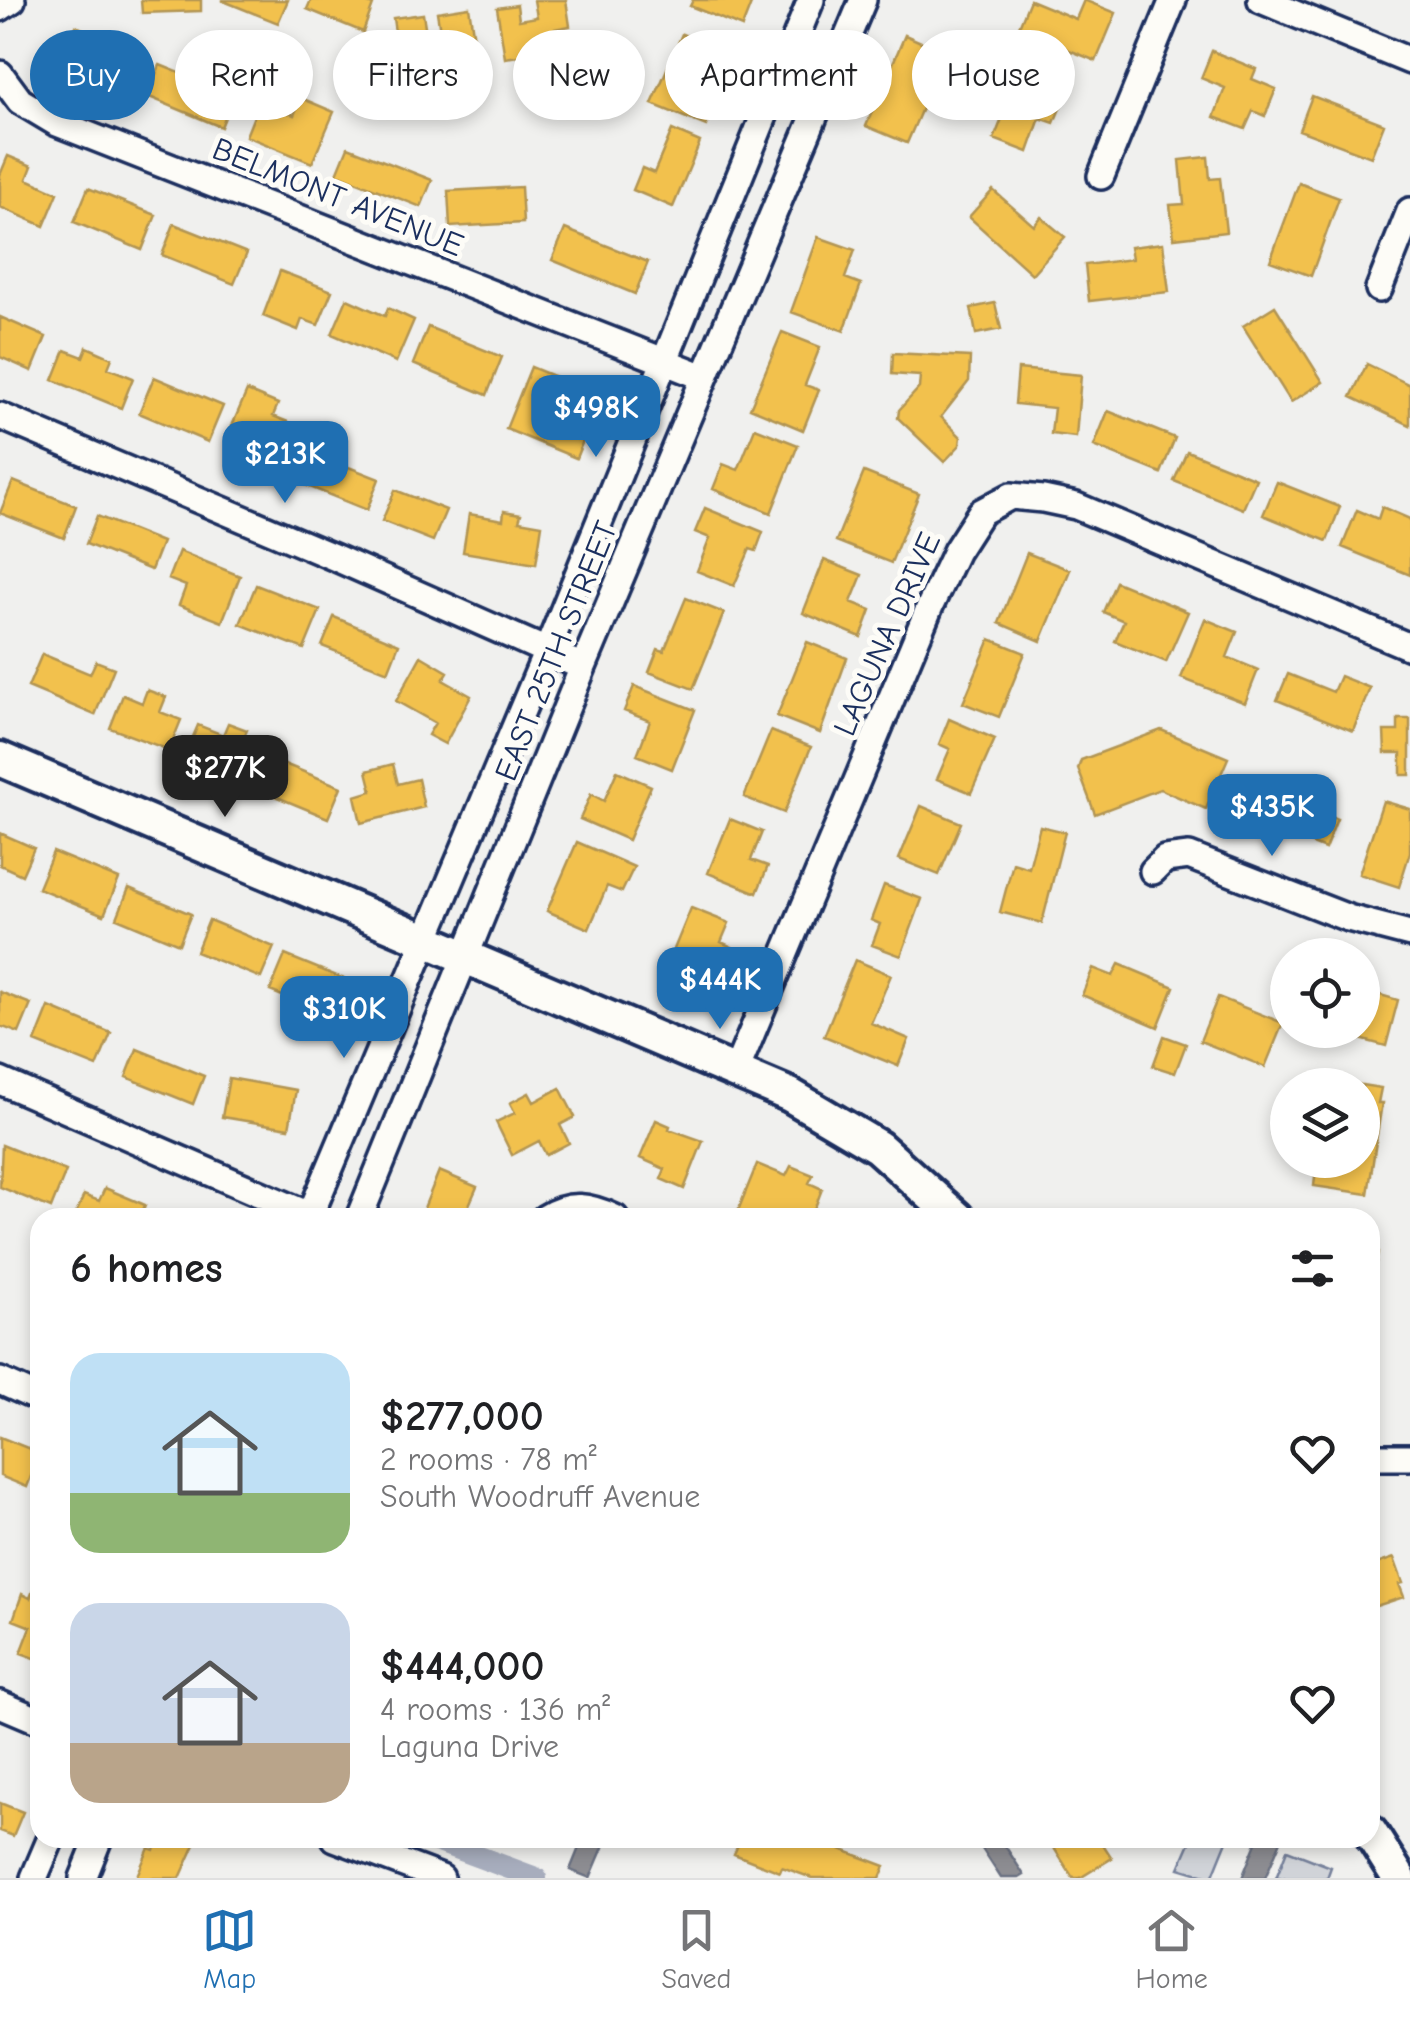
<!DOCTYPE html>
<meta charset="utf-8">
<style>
body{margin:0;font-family:"Comic Neue",sans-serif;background:#f2f2f2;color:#202124;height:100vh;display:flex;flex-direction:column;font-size:38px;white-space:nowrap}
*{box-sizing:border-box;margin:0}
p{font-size:32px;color:#757577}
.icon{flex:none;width:55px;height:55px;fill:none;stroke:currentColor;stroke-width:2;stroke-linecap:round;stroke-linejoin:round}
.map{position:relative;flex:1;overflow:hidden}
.side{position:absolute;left:30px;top:1208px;width:1350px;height:640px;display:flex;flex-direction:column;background:#fff;border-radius:30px;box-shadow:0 5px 15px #0003}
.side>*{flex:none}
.top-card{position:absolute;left:30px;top:30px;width:1350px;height:90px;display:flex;gap:20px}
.fabs{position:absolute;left:1270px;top:938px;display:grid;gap:20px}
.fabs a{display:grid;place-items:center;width:110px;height:110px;border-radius:50%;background:#fff;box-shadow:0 5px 15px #0003;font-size:50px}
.price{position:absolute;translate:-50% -85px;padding:0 22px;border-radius:20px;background:#1f6fb2;color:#fff;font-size:32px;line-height:65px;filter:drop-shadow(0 2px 5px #0008)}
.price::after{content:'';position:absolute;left:50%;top:60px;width:30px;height:22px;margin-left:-15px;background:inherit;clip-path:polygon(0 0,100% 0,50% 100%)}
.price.selected{background:#222;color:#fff}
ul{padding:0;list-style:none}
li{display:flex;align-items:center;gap:30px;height:250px;padding:0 40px}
li span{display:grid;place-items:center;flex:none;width:280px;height:200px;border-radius:30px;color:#555}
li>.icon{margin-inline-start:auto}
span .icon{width:120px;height:120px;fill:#fffc;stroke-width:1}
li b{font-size:42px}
h2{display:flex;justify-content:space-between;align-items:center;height:120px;padding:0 40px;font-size:42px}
.tag{padding:0 35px;border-radius:45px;background:#fff;box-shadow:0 5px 15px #0003;font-size:35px;line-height:90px}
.tag.selected{background:#1f6fb2;color:#fff}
.tabs{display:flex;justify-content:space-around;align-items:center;height:140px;border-top:2px solid #e0e0e0;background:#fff;font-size:28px;color:#757577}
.tabs a{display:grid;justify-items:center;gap:5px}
.tabs .selected{color:#1f6fb2}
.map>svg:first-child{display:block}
.green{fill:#d0d3d8;stroke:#76819b;stroke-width:2.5}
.homes{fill:#f2c14e;stroke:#b29553;stroke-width:2.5}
.industry{fill:#8d8d92;stroke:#6b7182;stroke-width:2.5}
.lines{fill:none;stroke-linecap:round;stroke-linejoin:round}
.canal{stroke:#a7adbd;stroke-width:22}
.minor-casing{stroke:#1b2f5e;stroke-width:32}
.major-casing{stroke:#1b2f5e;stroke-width:40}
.minor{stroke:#fdfcf7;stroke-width:25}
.major{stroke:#fdfcf7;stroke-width:32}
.labels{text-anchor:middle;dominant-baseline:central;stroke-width:10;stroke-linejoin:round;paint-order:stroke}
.street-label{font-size:32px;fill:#1b2f5e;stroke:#fdfcf7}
</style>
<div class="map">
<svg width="1410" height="1878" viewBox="0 0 1410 1878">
<rect width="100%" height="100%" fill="#f0f0ee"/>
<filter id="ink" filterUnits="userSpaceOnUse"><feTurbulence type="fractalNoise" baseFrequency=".01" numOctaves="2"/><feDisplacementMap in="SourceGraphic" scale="20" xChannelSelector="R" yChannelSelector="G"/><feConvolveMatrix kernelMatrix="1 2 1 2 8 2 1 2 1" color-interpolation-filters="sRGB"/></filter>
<g filter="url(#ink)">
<path class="green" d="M1192 1838H1220L1227 1841 1212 1878 1179 1868Z
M1287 1850 1331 1867 1327 1878H1276Z"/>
<path class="homes" d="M141 0H201V11L142 13Z
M221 0H288L278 23Z
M311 0H360L373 5 363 32 307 9Z
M534 0H566L570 26 554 29 558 50 505 58 497 8 517 5 519 20 537 17Z
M693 0H739L751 4 742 27 690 6Z
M1030 0 1076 19 1084 0 1116 13 1096 61 1018 29Z
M469 7 477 58 450 62 451 68 401 75 393 18 423 14 427 39 441 37 437 12Z
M76 26 144 56 133 82 124 78 122 82 62 56Z
M682 34 723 51 715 71 704 67 695 88 719 98 706 126 652 104Z
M905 35 946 53 907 143 866 126Z
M1212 51 1256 69 1252 79 1276 89 1265 116 1253 111 1245 129 1214 117 1225 88 1201 78Z
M160 65 234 95 221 127 147 96Z
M1016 83 1063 101 1054 123 1040 118 1028 152 994 139Z
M1312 96 1384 124 1371 157 1299 130Z
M301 98 334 112 312 163 246 136 260 101 294 115Z
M672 130 700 142 673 207 633 190 642 168 654 173Z
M348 147 432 180 421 207 337 174Z
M8 156 32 166 27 179 58 193 44 226 0 207V175Z
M1208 157 1210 179 1220 178 1226 232 1174 238 1170 205 1184 204 1180 160Z
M1299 183 1339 198 1311 276 1270 261Z
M521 187 523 223 450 227 448 191Z
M88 188 156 215 142 250 74 222Z
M993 190 1034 226 1041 217 1065 237 1032 274 969 217Z
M174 224 247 253 234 284 162 255Z
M565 229 648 262 635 294 552 260Z
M818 237 855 250 845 278 861 284 844 331 791 312Z
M1163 243 1169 292 1089 301 1085 265 1132 259 1130 247Z
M280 271 332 291 318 325 302 319 298 330 263 316Z
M347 299 385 316 388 308 414 320 396 362 332 334Z
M995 303 1001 329 976 334 971 308Z
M1275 306 1323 382 1291 402 1243 326Z
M0 317 46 337 32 371 0 357Z
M428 327 502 357 487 395 413 364Z
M782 332 820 347 805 385 819 390 803 430 750 408Z
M87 347 112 358 108 368 133 378 121 408 53 380 65 350 83 357Z
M893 353 970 357 969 381 941 417 961 437 960 445 944 462 898 418 899 410 919 388 920 376 892 374Z
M1367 364 1410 385V425L1351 397Z
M531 367 558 378 543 413 587 431 576 458 506 429Z
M1018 369 1081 375 1076 437 1051 434 1054 408 1015 404Z
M154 377 223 406 208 442 139 413Z
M247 391 278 404 273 416 308 430 287 479 260 468 267 452 228 435Z
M1108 411 1175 438 1161 473 1094 446Z
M755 428 798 445 771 513 713 489 723 464 738 470Z
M1187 451 1256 479 1243 509 1174 481Z
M318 455 379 479 367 510 305 485Z
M864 472 919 494 891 563 836 541Z
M13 481 76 506 64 538 0 513Z
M1277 482 1340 507 1327 541 1263 515Z
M395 490 446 510 433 541 382 521Z
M1382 507 1410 519V575L1342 547 1357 510 1378 519Z
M705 508 763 532 756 551 750 549 734 586 697 571 710 538 695 532Z
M504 511 521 514 519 521 542 525 536 564 463 552 469 514 503 520Z
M97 516 162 542 151 570 86 544Z
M179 551 240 576 222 622 179 605 186 586 168 579Z
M1027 553 1070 570 1041 641 999 623Z
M824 560 862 575 851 602 871 610 861 637 803 613Z
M1116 582 1188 612 1166 662 1115 641 1124 621 1103 612Z
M256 585 320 610 304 649 240 624Z
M686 598 724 613 693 689 649 672 658 649 664 651Z
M334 617 399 644 388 672 322 646Z
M1205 619 1237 632 1227 657 1258 670 1245 703 1181 678Z
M990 639 1025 653 999 717 963 703Z
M807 642 847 658 820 733 777 716Z
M42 654 90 674 96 661 114 668 95 715 28 687Z
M421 656 448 672 443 680 471 696 445 744 428 735 435 723 396 701Z
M1288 674 1333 692 1340 676 1370 688 1353 731 1277 700Z
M634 686 695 710 672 769 637 755 650 721 624 711Z
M147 690 166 697 160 712 181 720 169 750 110 728 123 695 142 703Z
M949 719 995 739 971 793 937 779 950 749 939 744Z
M1398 719H1410V775H1401V753H1385L1384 731H1398Z
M228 723 247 730 241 744 262 752 249 785 184 758 198 725 223 735Z
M1161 730 1228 758 1206 809 1160 789 1095 814 1078 769 1081 760Z
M771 731 811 747 784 813 744 797Z
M277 761 341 787 328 818 265 792Z
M393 764 398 784 418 779 424 807 361 823 355 796 372 791 367 771Z
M617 771 651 786 628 840 580 819 591 794 604 801Z
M1280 796 1337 819 1325 849 1268 826Z
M1383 801 1410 809V852L1399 887 1359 874Z
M921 806 961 823 939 875 899 859Z
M730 819 762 832 751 860 768 866 757 893 708 873Z
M1040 826 1065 832 1042 923 1000 912 1013 863 1029 868Z
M0 833 34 848 22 875 0 865Z
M577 842 634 867 622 892 607 886 589 929 547 911Z
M53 852 119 879 104 915 38 888Z
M884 885 922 899 901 956 872 945 880 924 871 920Z
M129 888 191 914 179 944 117 918Z
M691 908 729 923 721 942 732 947 721 974 672 954Z
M209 920 274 947 261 978 196 952Z
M285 955 349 981 334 1017 270 991Z
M855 960 891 975 871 1023 909 1039 898 1066 824 1036Z
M1119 964 1174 987 1158 1027 1082 995 1093 968 1113 976Z
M0 992 31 1004 19 1033 0 1026Z
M1370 992 1398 1000 1386 1046 1326 1030H1362V1001L1367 1002Z
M1218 997 1283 1023 1265 1067 1200 1041Z
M49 1007 111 1033 97 1067 35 1042Z
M1164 1036 1186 1044 1175 1073 1153 1066Z
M137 1049 204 1076 193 1104 126 1077Z
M229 1078 296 1090 289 1128 222 1117Z
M1330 1080 1381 1088 1378 1103H1382L1368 1194 1314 1186 1317 1160H1362V1085H1329Z
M560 1088 575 1117 560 1125 569 1143 546 1155 539 1141 512 1155 496 1122 515 1113 510 1103 529 1093 534 1102Z
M656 1120 670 1126 669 1129 703 1141 684 1189 661 1179 665 1169 640 1158Z
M2 1145 66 1171 51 1208 0 1187Z
M757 1164 786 1176 791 1166 813 1175 809 1183 822 1189 811 1218H748L737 1213Z
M439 1171 477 1187 466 1212 477 1218H420Z
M105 1188 145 1205 140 1218H74L84 1195 99 1201Z
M1370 1250 1378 1252 1370 1292Z
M0 1437 40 1453 27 1487 0 1476Z
M1370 1551 1374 1565 1394 1558 1403 1583 1399 1584 1404 1597 1370 1608Z
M40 1572V1660L21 1653 31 1627 13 1620 22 1594 30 1598Z
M0 1803 23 1812 13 1836 0 1831Z
M159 1838H198L180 1878H136L149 1848 154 1850Z
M741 1838H825L842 1844 840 1849 885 1866 880 1878H812L782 1867 780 1872 734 1854Z
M1054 1838H1099L1112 1858 1080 1878H1073L1049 1840Z"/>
<path class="industry" d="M583 1838H607L590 1878 570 1870Z
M975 1838H1000L1024 1875 1019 1878H1001Z
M1258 1838H1282L1265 1878H1242Z"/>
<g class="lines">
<path class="canal" d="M428 1838 536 1878"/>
<defs>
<path id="minor" d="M1261 0 1410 61
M0 8 12 0
M0 74 20 101 55 122 704 377
M1101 176 1173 0
M1379 289 1410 211
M0 416 336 558 583 667
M1153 871 1165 859 1189 856 1348 918 1410 934
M735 1073 930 606 956 551 981 512 1011 496 1043 499 1076 506 1410 647
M0 1081 316 1218
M309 1218 547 651 811 0
M359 1218 583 667 863 0
M545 1218C570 1202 589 1206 615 1218
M0 1381 40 1399
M1370 1457H1410
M0 1704 40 1721
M335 1838 441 1878
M34 1878 51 1838
M83 1878 99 1838"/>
<path id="major" d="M0 759 790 1095 878 1147 957 1218
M1370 1832 1399 1878"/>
</defs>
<use href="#minor" class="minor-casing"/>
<use href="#major" class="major-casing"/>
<use href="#minor" class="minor"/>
<use href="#major" class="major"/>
</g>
</g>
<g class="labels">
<g class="street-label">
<text transform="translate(338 197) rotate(22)">BELMONT AVENUE</text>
<text transform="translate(887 634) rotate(-66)">LAGUNA DRIVE</text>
<text transform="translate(556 651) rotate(-68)">EAST 25TH STREET</text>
</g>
</g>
</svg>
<div class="fabs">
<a><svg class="icon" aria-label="locate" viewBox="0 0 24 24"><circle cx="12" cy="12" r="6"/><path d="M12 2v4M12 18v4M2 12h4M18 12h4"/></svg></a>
<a><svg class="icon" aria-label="layers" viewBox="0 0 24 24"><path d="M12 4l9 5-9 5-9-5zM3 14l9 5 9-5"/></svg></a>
</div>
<b class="price" style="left:596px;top:460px">$498K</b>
<b class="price" style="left:285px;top:506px">$213K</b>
<b class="price selected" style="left:225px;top:820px">$277K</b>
<b class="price" style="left:1272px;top:859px">$435K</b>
<b class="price" style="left:720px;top:1032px">$444K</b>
<b class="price" style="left:344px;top:1061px">$310K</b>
<div class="top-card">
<a class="tag selected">Buy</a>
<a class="tag">Rent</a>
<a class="tag">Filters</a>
<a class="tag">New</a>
<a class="tag">Apartment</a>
<a class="tag">House</a>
</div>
<section class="side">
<h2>6 homes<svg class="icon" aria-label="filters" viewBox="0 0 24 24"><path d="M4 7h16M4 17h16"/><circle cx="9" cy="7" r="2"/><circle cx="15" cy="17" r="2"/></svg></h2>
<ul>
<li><span style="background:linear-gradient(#bfe0f5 70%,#8fb573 0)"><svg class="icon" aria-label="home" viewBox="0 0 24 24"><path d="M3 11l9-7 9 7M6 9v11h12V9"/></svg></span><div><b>$277,000</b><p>2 rooms · 78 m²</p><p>South Woodruff Avenue</p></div><svg class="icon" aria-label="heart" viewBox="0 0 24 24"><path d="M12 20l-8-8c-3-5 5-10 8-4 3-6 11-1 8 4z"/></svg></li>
<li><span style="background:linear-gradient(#c9d6e8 70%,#b9a48a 0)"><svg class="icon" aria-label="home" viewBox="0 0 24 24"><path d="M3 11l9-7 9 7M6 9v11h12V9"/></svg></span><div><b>$444,000</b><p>4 rooms · 136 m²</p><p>Laguna Drive</p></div><svg class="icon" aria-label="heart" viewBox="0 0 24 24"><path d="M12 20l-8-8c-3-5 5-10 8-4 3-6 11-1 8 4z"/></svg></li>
</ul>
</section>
</div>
<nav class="tabs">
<a class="selected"><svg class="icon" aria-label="map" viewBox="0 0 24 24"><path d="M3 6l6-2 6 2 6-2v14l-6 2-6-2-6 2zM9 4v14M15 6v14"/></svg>Map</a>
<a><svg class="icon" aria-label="saved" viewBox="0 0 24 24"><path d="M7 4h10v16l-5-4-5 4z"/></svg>Saved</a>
<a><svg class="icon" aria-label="home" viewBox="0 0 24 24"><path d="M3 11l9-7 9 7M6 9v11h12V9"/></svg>Home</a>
</nav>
